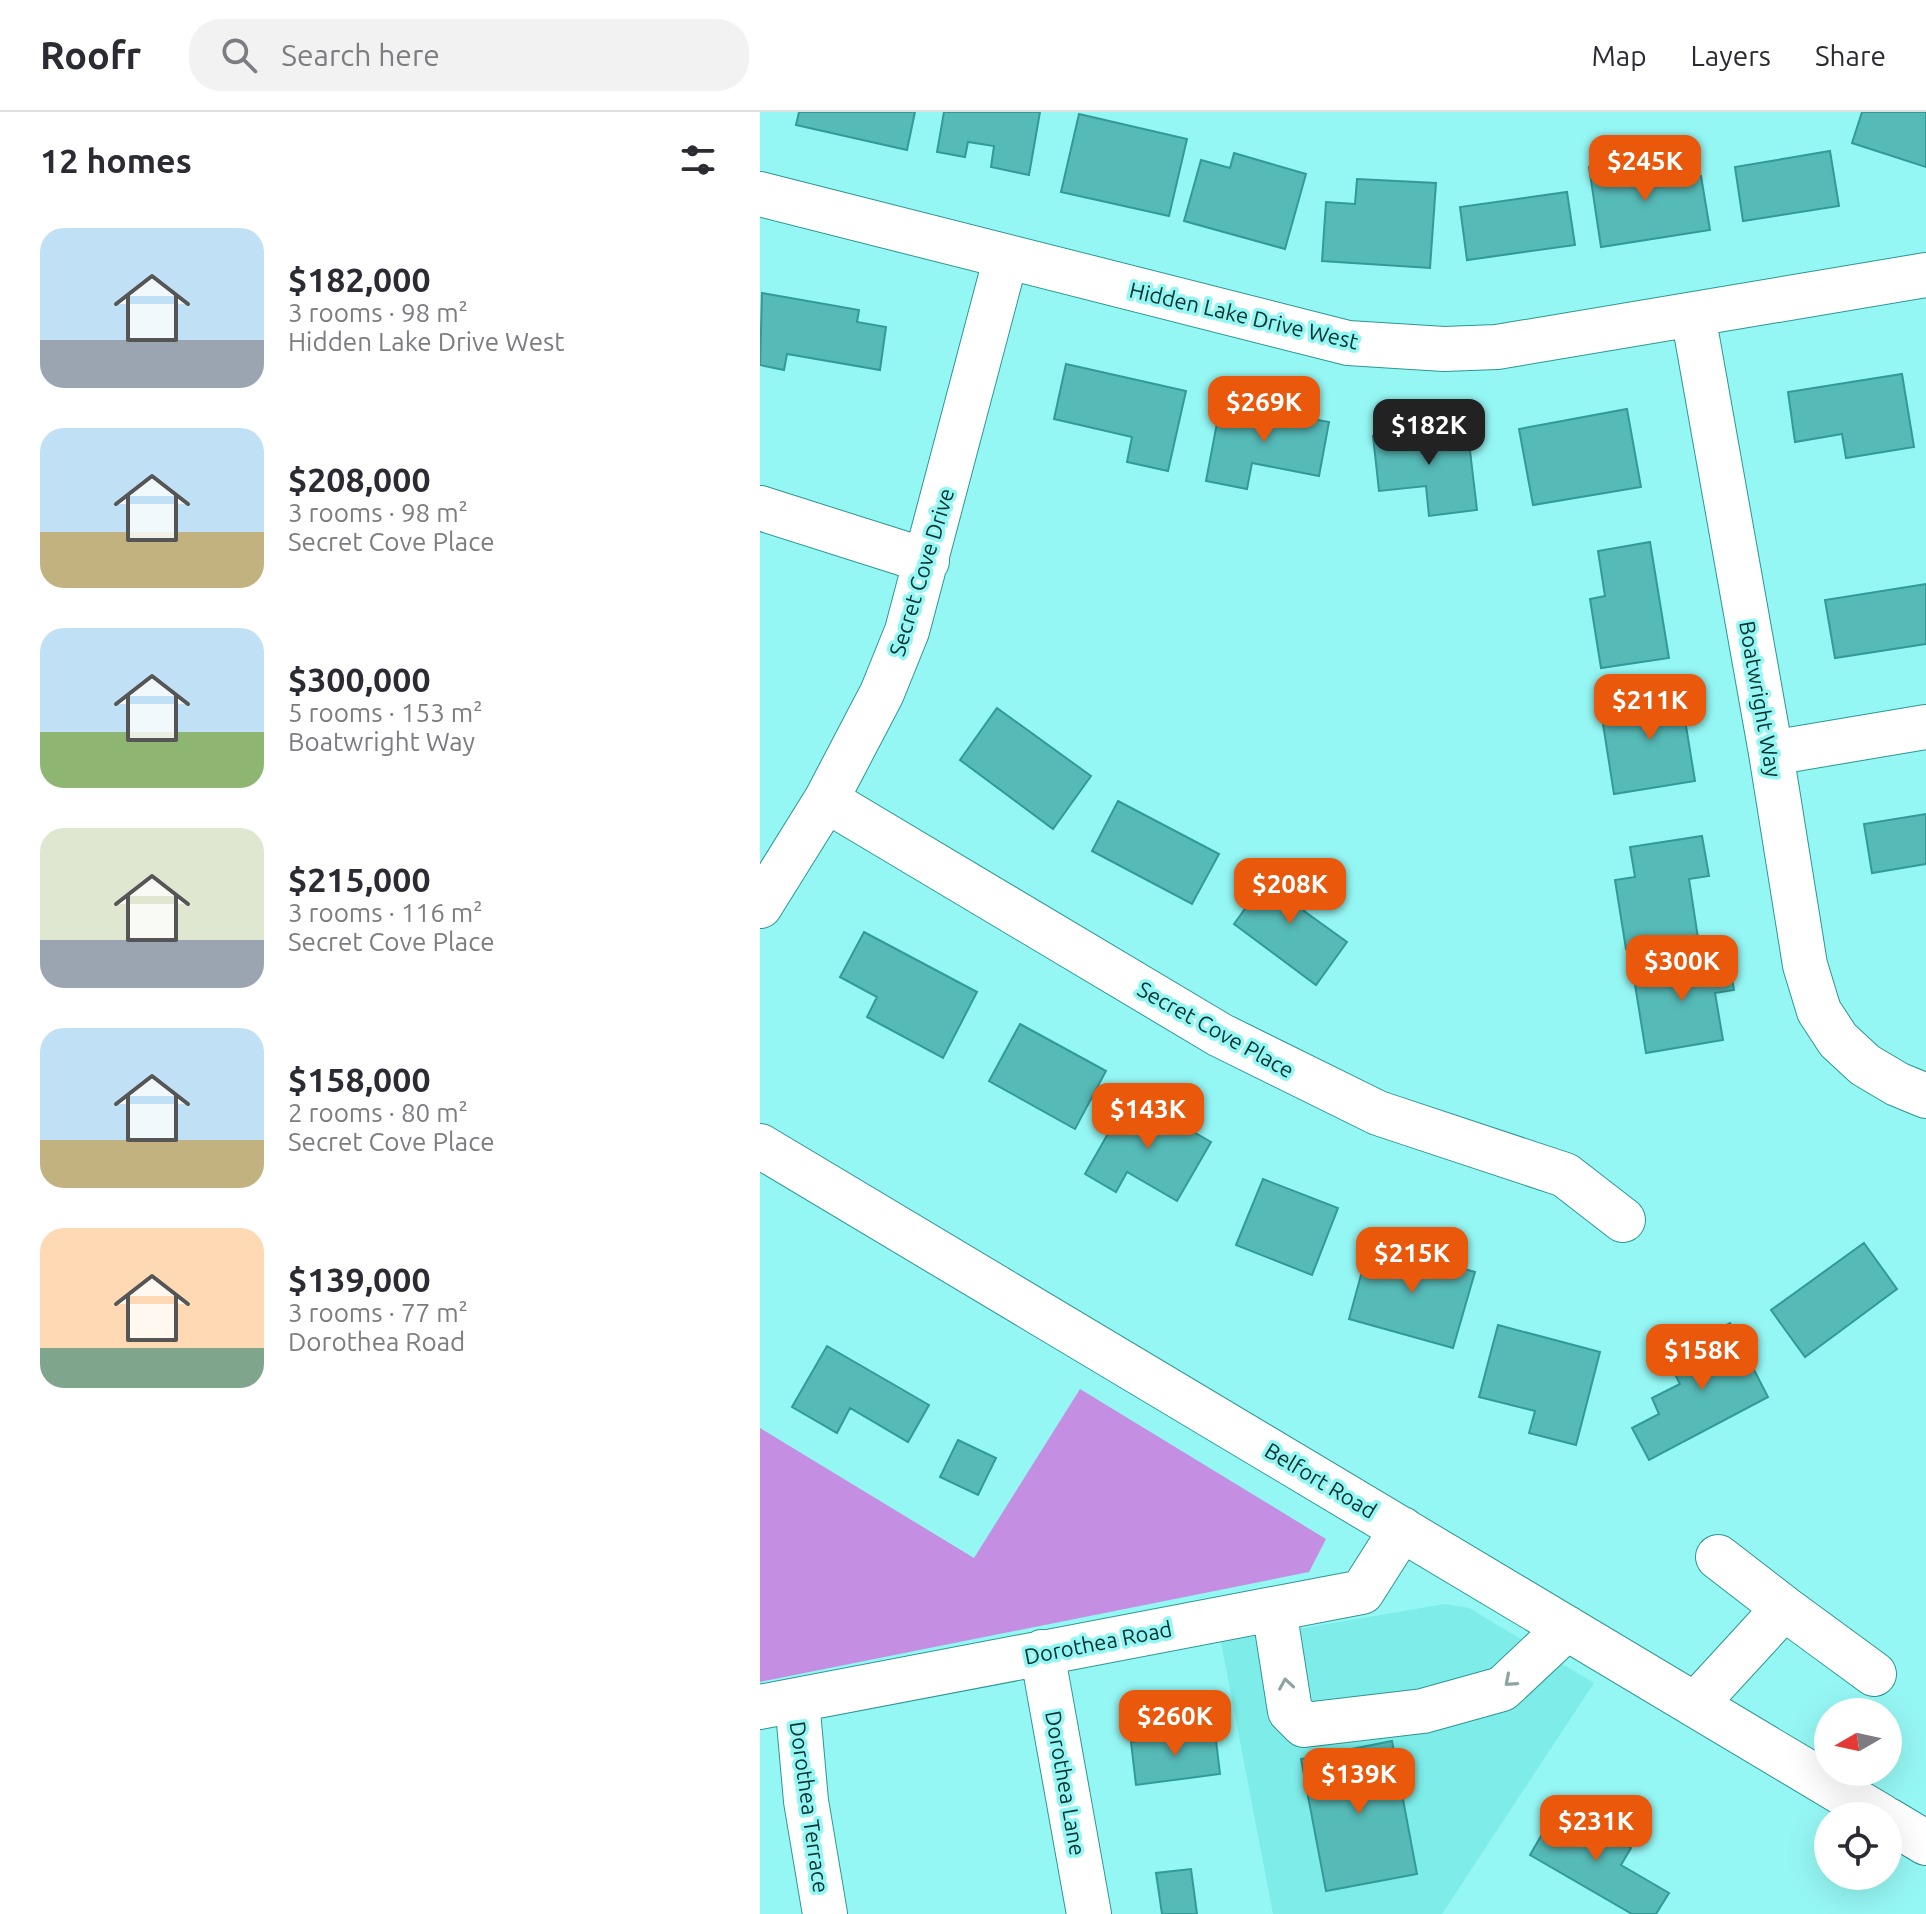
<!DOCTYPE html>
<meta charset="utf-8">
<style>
body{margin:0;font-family:Ubuntu,sans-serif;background:#f2f2f3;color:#2b2b33;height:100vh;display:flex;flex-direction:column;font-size:30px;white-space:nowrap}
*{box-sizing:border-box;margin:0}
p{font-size:26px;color:#7c7c81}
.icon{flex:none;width:44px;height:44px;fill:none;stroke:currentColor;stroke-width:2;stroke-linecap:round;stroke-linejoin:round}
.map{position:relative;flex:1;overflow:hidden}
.details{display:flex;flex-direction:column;background:#fff;width:760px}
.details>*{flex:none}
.needle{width:52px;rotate:261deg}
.controls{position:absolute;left:1054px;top:1586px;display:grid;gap:16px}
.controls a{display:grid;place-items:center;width:88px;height:88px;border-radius:50%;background:#fff;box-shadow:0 8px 32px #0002;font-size:40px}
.price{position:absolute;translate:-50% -68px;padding:0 18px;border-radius:16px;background:#ea580c;color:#fff;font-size:26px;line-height:52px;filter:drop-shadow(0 2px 4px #0008)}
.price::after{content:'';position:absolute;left:50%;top:48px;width:24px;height:18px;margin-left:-12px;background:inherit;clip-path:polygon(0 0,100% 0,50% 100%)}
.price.selected{background:#222;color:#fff}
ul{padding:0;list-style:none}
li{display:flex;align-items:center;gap:24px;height:200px;padding:0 40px}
li span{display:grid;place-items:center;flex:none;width:224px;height:160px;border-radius:24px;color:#555}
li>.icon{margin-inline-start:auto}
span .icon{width:96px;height:96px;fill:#fffc;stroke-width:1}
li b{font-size:34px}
h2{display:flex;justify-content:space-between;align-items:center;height:96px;padding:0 40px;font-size:34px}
header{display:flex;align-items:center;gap:48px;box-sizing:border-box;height:112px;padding:0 40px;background:#fff;border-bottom:2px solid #e1e1e2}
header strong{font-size:38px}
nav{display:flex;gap:44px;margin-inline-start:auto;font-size:28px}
.search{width:560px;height:72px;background:#f2f2f3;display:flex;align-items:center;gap:20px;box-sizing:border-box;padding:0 28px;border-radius:32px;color:#7c7c81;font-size:30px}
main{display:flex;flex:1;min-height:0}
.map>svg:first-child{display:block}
.built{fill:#7eece8}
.forest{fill:#c48fe2}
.building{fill:#56bab7;stroke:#329a98;stroke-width:2}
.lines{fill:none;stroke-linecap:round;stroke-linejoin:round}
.minor-casing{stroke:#2d9693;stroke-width:46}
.minor{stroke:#fff;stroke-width:44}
.oneway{stroke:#8fa3a3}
.labels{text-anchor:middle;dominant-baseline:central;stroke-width:7;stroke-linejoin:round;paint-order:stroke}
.street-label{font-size:22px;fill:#063332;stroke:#95f7f4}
</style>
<header>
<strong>Roofr</strong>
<div class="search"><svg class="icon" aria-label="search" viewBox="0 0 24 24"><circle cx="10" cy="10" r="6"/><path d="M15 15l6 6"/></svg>Search here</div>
<nav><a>Map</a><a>Layers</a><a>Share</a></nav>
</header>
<main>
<section class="details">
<h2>12 homes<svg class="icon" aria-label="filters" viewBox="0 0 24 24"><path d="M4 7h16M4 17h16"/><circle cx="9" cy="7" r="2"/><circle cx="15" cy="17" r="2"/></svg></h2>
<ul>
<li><span style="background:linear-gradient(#bfe0f5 70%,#9aa5b1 0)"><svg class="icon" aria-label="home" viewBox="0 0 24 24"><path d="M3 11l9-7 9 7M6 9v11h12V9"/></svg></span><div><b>$182,000</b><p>3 rooms · 98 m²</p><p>Hidden Lake Drive West</p></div></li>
<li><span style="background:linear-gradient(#bfe0f5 65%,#c2b280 0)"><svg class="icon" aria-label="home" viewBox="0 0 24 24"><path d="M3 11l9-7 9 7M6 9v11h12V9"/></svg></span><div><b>$208,000</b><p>3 rooms · 98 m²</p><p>Secret Cove Place</p></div></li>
<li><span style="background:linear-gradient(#bfe0f5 65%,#8fb573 0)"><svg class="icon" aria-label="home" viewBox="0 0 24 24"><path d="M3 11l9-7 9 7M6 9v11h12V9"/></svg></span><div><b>$300,000</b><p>5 rooms · 153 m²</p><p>Boatwright Way</p></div></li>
<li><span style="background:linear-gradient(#dfe7d0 70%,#9aa5b1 0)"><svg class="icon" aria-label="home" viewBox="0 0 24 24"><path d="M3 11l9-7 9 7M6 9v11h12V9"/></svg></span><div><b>$215,000</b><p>3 rooms · 116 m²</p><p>Secret Cove Place</p></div></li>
<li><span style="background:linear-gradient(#bfe0f5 70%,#c2b280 0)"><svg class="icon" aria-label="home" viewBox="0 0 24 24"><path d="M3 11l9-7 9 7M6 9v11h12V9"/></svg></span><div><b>$158,000</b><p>2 rooms · 80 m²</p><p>Secret Cove Place</p></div></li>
<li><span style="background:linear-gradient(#ffd9b3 75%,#7fa58c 0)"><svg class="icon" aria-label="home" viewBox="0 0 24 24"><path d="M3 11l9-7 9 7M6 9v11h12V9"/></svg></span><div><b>$139,000</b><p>3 rooms · 77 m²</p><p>Dorothea Road</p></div></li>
</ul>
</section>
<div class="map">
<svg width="1166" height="1802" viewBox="0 0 1166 1802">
<rect width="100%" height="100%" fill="#95f7f4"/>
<path class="built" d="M685 1492 709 1496 834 1571 682 1802H513L461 1530Z"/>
<path class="forest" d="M320 1277 566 1427 549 1460 0 1570V1316L214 1446Z"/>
<path class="building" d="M39 0H155L147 38 36 13Z
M184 0H280L269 63 231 55 234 34 208 30 205 45 177 40Z
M1102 0H1166V55L1092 31Z
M319 2 427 27 409 104 301 80Z
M1070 39 1079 94 983 109 975 55Z
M474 41 546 62 525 137 424 109 441 48 470 56Z
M896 44 900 70 941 64 950 118 841 135 829 55Z
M597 67 676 71 670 156 562 149 566 90 595 92Z
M807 80 815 133 707 148 700 95Z
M2 181 99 198 97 210 126 215 120 258 27 242 24 258 0 253Z
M306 252 426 279 408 359 367 350 372 325 294 307Z
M1142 262 1154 335 1086 346 1082 322 1035 330 1028 280Z
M461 290 569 310 559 364 492 351 487 377 446 369Z
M867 297 881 375 773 393 759 317Z
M707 313 717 398 669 404 666 374 619 379 613 324Z
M890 430 909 546 841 556 830 487 845 484 838 439Z
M1166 472V532L1075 546 1065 488Z
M919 571 935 669 854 682 843 612 870 608 866 579Z
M237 596 331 664 293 717 200 648Z
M358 689 459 742 432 792 332 739Z
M1166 702V752L1112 761 1104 712Z
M942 724 949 764 929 767 938 826 866 837 855 768 875 765 870 735Z
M516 754 556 783 544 799 587 830 556 873 474 812Z
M104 820 217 880 183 946 107 905 117 885 80 865Z
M968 844 974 878 955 881 963 928 886 941 873 860Z
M260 912 346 959 315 1017 229 969Z
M370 983 451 1030 417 1089 367 1060 356 1080 325 1062Z
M503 1067 578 1096 552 1163 476 1133Z
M610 1130 715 1160 693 1236 589 1207Z
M1104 1131 1137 1177 1045 1245 1011 1198Z
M970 1211 1008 1285 889 1348 872 1316 899 1302 892 1286 920 1272 906 1245Z
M738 1213 840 1240 816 1333 769 1321 775 1299 719 1285Z
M67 1234 169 1293 148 1330 90 1296 77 1321 32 1295Z
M198 1328 236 1346 218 1383 180 1365Z
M455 1620 460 1662 376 1673 371 1630Z
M632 1629 657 1762 566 1779 541 1647Z
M799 1693 871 1736 861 1753 909 1781 896 1802H872L770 1743Z
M431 1757 437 1802H402L396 1761Z"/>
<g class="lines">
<defs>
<path id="minor" d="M0 82 588 231 684 237 737 235 1166 163
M933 203 1011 641 1045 853 1059 899 1078 928 1105 953 1137 972 1166 984
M0 396 167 449
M1011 641 1166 615
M66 688 460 923 618 1001 805 1063 863 1108
M0 794 66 688 122 581 147 519 246 145
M0 1034 1121 1704
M958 1445 1024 1496
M514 1497 530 1599 544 1613 663 1599 742 1577 807 1516
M282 1540 329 1802
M37 1588 46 1689 65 1802
M935 1593 1024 1496 1114 1562
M0 1595 602 1480 642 1417
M1128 1708 1166 1731"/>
</defs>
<use href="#minor" class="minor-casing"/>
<use href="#minor" class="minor"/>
</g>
<defs><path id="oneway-chevron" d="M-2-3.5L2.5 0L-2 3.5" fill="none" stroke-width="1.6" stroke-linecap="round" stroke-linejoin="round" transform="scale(2)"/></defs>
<g class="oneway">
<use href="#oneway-chevron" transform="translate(750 1569) rotate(139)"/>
<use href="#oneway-chevron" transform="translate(526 1572) rotate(-99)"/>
</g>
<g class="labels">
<g class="street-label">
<text transform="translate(484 203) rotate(13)">Hidden Lake Drive West</text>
<text transform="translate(161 460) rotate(-73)">Secret Cove Drive</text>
<text transform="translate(1001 587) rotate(80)">Boatwright Way</text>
<text transform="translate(456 917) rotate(29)">Secret Cove Place</text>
<text transform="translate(561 1368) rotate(31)">Belfort Road</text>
<text transform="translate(338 1530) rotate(-11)">Dorothea Road</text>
<text transform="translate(306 1671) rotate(80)">Dorothea Lane</text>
<text transform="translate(50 1695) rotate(82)">Dorothea Terrace</text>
</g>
</g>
</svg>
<div class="controls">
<a><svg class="needle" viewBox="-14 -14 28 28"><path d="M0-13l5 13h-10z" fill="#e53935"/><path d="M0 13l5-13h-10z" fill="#7c7c81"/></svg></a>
<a><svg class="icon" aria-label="locate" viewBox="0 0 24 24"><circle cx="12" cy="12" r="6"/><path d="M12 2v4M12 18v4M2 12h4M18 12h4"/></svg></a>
</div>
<b class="price" style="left:885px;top:91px">$245K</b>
<b class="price" style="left:504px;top:332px">$269K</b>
<b class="price selected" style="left:669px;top:355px">$182K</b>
<b class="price" style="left:890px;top:630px">$211K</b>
<b class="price" style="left:530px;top:814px">$208K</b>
<b class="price" style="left:922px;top:891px">$300K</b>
<b class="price" style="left:388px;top:1039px">$143K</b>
<b class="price" style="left:652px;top:1183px">$215K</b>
<b class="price" style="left:942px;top:1280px">$158K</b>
<b class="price" style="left:415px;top:1646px">$260K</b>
<b class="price" style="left:599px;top:1704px">$139K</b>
<b class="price" style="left:836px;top:1751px">$231K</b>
</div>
</main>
